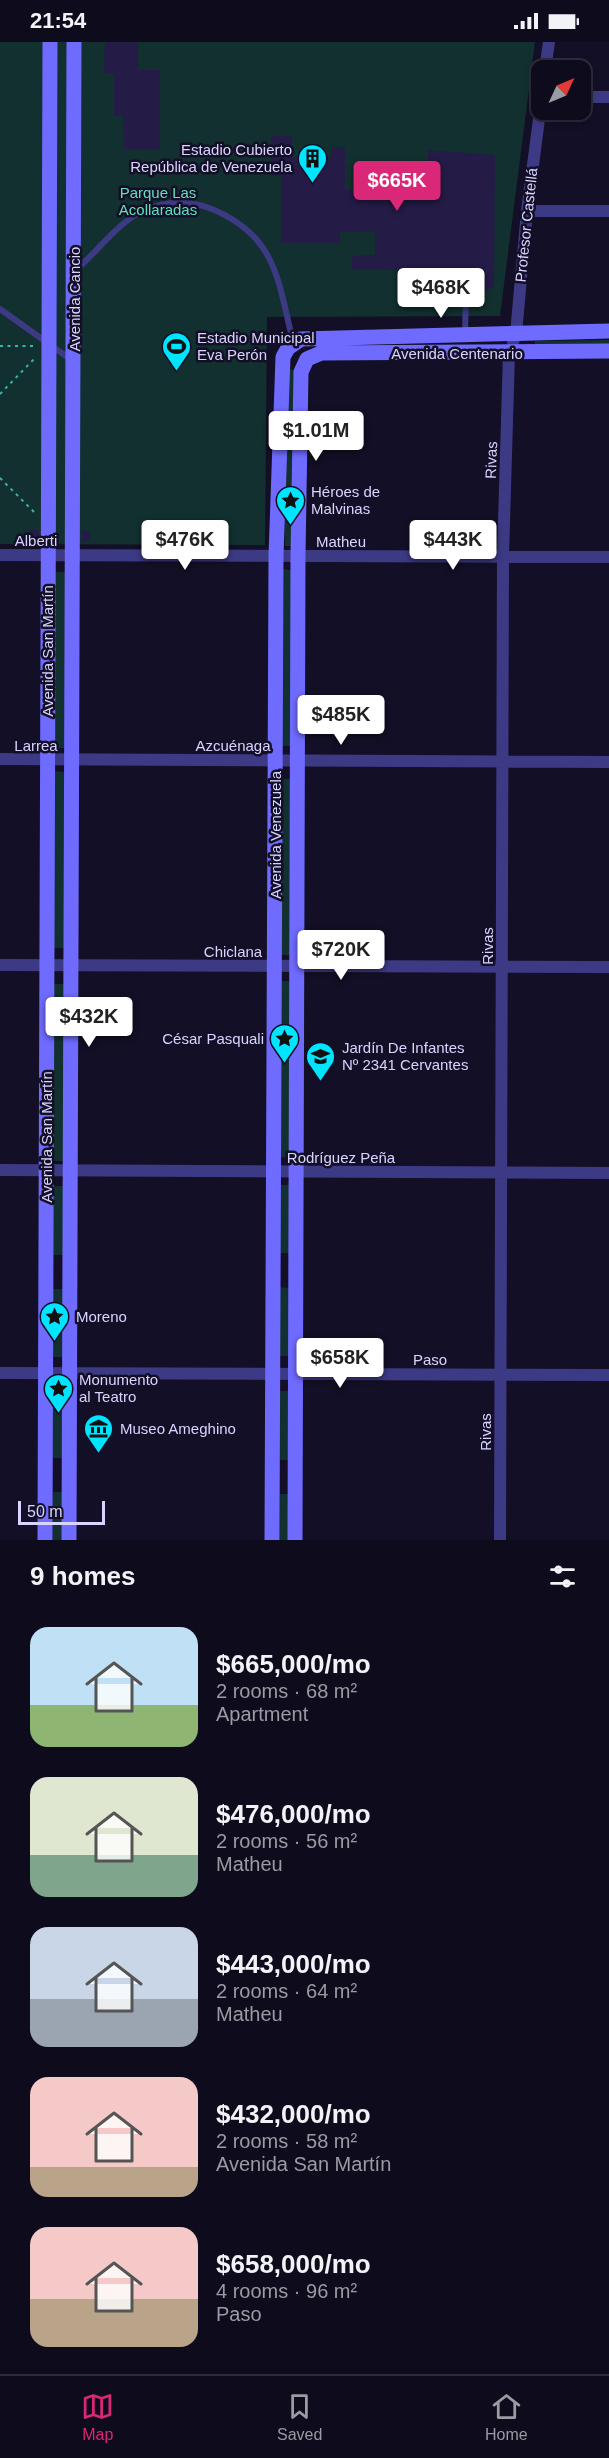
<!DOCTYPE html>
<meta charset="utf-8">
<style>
body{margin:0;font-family:Helvetica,sans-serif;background:#171425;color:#f1f3f6;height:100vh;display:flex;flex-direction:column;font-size:22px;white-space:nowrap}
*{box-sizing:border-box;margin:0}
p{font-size:20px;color:#9b9ba3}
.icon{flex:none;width:33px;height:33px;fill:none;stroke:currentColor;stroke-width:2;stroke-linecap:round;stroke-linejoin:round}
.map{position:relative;height:1498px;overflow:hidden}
.details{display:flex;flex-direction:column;background:#0e0b1c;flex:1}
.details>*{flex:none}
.needle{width:39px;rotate:46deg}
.tools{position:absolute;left:531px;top:18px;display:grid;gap:12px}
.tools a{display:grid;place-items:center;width:60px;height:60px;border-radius:12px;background:#0e0b1c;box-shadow:0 3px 9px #0003,0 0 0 2px #2e2b3b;font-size:30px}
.scale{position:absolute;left:18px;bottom:15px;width:87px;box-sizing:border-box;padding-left:6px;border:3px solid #d9d4ff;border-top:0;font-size:16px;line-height:21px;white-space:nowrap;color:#d9d4ff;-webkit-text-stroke:4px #130f26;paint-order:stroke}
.price{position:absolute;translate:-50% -51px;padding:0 14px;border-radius:6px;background:#fff;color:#222;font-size:20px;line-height:39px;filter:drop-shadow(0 2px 3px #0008)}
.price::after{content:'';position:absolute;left:50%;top:36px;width:18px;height:14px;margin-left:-9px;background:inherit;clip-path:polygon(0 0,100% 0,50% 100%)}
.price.current{background:#db2777;color:#fff}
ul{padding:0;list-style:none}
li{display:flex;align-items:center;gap:18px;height:150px;padding:0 30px}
li span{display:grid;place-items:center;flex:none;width:168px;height:120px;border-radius:18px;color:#555}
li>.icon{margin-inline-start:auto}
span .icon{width:72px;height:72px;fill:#fffc;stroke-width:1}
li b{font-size:26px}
h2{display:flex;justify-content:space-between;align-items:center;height:72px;padding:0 30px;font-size:26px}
.status{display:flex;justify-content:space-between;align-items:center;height:42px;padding:0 30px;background:#0e0b1c;direction:ltr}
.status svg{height:16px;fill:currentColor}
.tab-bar{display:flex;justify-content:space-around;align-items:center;height:84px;border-top:2px solid #2e2b3b;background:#0e0b1c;font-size:16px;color:#9b9ba3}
.tab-bar a{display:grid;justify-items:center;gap:3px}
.tab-bar .current{color:#db2777}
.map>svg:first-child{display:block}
.green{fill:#12302f}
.building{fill:#241b47}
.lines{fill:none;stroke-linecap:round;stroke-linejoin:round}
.path{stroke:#2fb8b0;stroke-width:2;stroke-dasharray:3 4.5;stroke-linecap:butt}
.lane{stroke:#3d3a85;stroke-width:6}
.street{stroke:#3d3a85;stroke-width:12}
.secondary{stroke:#6f6bff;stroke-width:15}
.labels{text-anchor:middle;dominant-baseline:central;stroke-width:5;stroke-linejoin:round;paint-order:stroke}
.poi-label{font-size:15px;fill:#d9d4ff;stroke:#130f26;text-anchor:start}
.park-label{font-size:15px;fill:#5fe0c0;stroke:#130f26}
.street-label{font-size:15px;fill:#d9d4ff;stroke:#130f26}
</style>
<div class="status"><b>21:54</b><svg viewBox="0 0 49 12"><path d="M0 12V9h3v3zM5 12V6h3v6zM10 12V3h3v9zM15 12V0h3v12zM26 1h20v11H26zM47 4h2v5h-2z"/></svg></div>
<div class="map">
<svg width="609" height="1498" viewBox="0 0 609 1498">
<rect width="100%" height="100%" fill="#130f26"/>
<path class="green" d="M0 0H535L500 274 267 275 265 503 0 502Z
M609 298V302L535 303V299Z
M285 327 296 328V504H285Z
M281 527 292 528V704H281Z
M54 530H65V706H54Z
M54 729 65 730V906H54Z
M280 737H292V913H281Z
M279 939H290L291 1116 280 1115Z
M54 942H65L66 1119H54Z
M278 1143H289V1211H278Z
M53 1144H64V1213H53Z
M278 1245 289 1246V1314H278Z
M53 1247H64V1315H53Z
M53 1347H64V1416H53Z
M280 1349H291V1418H280Z
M53 1450H64V1498H53Z
M280 1452H292L291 1498H280Z"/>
<path class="building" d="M105 0H138V28H160V107H124L123 73 114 74V32L104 31Z
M271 94H292V115H331V105H345V148H375V121L428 122V108L495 113 494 246 479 248 478 240H399V228L352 227V214L375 213V190H340V201H281V134H271Z
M29 488H39V499H29Z
M82 489H90V500H82Z"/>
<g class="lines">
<path class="path" d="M0 304H36
M0 352 35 316
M0 436 34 470"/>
<path class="lane" d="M76 228C97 210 120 178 145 168 166 159 191 158 212 167 277 194 278 239 293 300
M0 267 70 317
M465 294 466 249"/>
<path class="street" d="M545 28 549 0
M580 55H609
M527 169H609
M513 300 516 292 527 169 542 54
M0 513 609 515
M0 717 609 720
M0 923 609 925
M0 1128 609 1131
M0 1331 609 1333
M500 1498 503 514 509 311"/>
<path class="secondary" d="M45 1498 50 0
M69 1498 74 0
M272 1498 276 514 283 315 288 306 301 297 609 289
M295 1498 298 514 301 330 307 317 321 311 609 309"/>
</g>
<defs>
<symbol id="building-pin" viewBox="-11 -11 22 30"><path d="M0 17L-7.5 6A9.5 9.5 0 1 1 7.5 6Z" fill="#00e5ff" stroke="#130f26"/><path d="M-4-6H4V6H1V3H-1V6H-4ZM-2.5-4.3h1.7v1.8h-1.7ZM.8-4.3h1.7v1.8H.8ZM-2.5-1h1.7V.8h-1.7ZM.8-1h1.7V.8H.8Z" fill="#111"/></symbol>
<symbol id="stadium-pin" viewBox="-11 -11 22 30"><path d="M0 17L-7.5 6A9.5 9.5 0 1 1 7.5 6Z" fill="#00e5ff" stroke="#130f26"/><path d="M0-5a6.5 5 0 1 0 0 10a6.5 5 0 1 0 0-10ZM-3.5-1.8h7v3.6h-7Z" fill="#111"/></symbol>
<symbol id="sight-pin" viewBox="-11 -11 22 30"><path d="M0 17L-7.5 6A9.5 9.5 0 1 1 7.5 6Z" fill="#00e5ff" stroke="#130f26"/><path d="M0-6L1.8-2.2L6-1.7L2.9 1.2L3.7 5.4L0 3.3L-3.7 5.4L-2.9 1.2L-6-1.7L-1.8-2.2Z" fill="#111"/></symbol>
<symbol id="school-pin" viewBox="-11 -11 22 30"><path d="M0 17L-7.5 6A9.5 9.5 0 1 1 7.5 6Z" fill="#00e5ff" stroke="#130f26"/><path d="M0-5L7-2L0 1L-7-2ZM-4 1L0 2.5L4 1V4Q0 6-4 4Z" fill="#111"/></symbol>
<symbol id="museum-pin" viewBox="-11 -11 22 30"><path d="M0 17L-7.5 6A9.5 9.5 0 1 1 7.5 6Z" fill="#00e5ff" stroke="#130f26"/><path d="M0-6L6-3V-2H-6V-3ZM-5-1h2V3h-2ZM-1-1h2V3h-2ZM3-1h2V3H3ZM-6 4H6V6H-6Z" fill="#111"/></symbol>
</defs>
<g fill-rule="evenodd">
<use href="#building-pin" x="296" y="100" width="33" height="45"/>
<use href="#stadium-pin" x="160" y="288" width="33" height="45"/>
<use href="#sight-pin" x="274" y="442" width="33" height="45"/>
<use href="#sight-pin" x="268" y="980" width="33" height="45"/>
<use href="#school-pin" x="304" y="998" width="33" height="45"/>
<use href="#sight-pin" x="38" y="1258" width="33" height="45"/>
<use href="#sight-pin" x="42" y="1330" width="33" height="45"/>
<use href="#museum-pin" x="82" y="1370" width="33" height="45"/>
</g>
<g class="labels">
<g class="poi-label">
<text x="292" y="107" text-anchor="end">Estadio Cubierto<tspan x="292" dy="17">República de Venezuela</tspan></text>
<text x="197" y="295">Estadio Municipal<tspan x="197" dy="17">Eva Perón</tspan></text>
<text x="311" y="449">Héroes de<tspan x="311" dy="17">Malvinas</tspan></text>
<text x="264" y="996" text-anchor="end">César Pasquali</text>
<text x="342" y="1005">Jardín De Infantes<tspan x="342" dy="17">Nº 2341 Cervantes</tspan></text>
<text x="76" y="1274">Moreno</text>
<text x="79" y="1337">Monumento<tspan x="79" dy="17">al Teatro</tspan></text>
<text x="120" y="1386">Museo Ameghino</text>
</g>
<g class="park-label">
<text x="158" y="150">Parque Las<tspan x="158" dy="17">Acollaradas</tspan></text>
</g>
<g class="street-label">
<text transform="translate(526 183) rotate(-84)">Profesor Castellá</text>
<text transform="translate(74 257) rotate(-90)">Avenida Cancio</text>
<text x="457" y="311">Avenida Centenario</text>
<text transform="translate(491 418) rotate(-88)">Rivas</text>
<text x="36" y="498">Alberti</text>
<text x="341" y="499">Matheu</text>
<text transform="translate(47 609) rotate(-90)">Avenida San Martín</text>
<text x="36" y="703">Larrea</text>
<text x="233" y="703">Azcuénaga</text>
<text transform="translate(275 793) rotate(-90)">Avenida Venezuela</text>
<text transform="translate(487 904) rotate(-90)">Rivas</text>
<text x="233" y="909">Chiclana</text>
<text transform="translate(46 1095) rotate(-90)">Avenida San Martín</text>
<text x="341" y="1115">Rodríguez Peña</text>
<text x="430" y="1317">Paso</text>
<text transform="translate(485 1390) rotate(-90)">Rivas</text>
</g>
</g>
</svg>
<div class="tools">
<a><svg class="needle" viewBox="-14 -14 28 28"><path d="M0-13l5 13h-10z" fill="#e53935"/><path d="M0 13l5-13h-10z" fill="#9b9ba3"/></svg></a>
</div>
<div class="scale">50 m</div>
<b class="price current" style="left:397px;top:170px">$665K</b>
<b class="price" style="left:441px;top:277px">$468K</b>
<b class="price" style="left:316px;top:420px">$1.01M</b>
<b class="price" style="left:185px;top:529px">$476K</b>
<b class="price" style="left:453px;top:529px">$443K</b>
<b class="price" style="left:341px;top:704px">$485K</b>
<b class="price" style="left:341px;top:939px">$720K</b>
<b class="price" style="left:89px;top:1006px">$432K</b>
<b class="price" style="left:340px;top:1347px">$658K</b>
</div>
<section class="details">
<h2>9 homes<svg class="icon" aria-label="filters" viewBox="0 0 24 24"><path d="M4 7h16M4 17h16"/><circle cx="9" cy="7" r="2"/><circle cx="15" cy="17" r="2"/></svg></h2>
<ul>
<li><span style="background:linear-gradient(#bfe0f5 65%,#8fb573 0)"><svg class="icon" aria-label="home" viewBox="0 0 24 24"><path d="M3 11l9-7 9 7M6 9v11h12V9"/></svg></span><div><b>$665,000/mo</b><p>2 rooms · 68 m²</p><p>Apartment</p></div></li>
<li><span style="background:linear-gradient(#dfe7d0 65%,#7fa58c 0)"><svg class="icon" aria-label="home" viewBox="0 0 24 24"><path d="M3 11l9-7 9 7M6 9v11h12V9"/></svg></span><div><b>$476,000/mo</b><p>2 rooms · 56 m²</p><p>Matheu</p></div></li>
<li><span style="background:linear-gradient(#c9d6e8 60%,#9aa5b1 0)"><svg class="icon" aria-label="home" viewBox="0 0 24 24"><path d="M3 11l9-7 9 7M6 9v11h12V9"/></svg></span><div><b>$443,000/mo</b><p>2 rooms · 64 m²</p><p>Matheu</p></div></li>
<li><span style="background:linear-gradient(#f6c9c9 75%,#b9a48a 0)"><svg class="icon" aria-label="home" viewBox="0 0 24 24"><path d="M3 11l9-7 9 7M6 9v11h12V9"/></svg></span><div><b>$432,000/mo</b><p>2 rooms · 58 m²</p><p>Avenida San Martín</p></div></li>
<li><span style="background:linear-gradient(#f6c9c9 60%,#b9a48a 0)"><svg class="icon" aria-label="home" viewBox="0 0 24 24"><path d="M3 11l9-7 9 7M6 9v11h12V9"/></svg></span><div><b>$658,000/mo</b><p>4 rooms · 96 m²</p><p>Paso</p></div></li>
</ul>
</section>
<nav class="tab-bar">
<a class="current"><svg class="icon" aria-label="map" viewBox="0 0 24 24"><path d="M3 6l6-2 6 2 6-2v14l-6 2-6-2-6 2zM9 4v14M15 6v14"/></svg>Map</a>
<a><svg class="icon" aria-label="saved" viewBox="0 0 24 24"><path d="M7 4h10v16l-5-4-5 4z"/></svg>Saved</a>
<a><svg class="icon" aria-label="home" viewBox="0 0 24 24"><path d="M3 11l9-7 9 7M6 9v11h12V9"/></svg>Home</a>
</nav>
